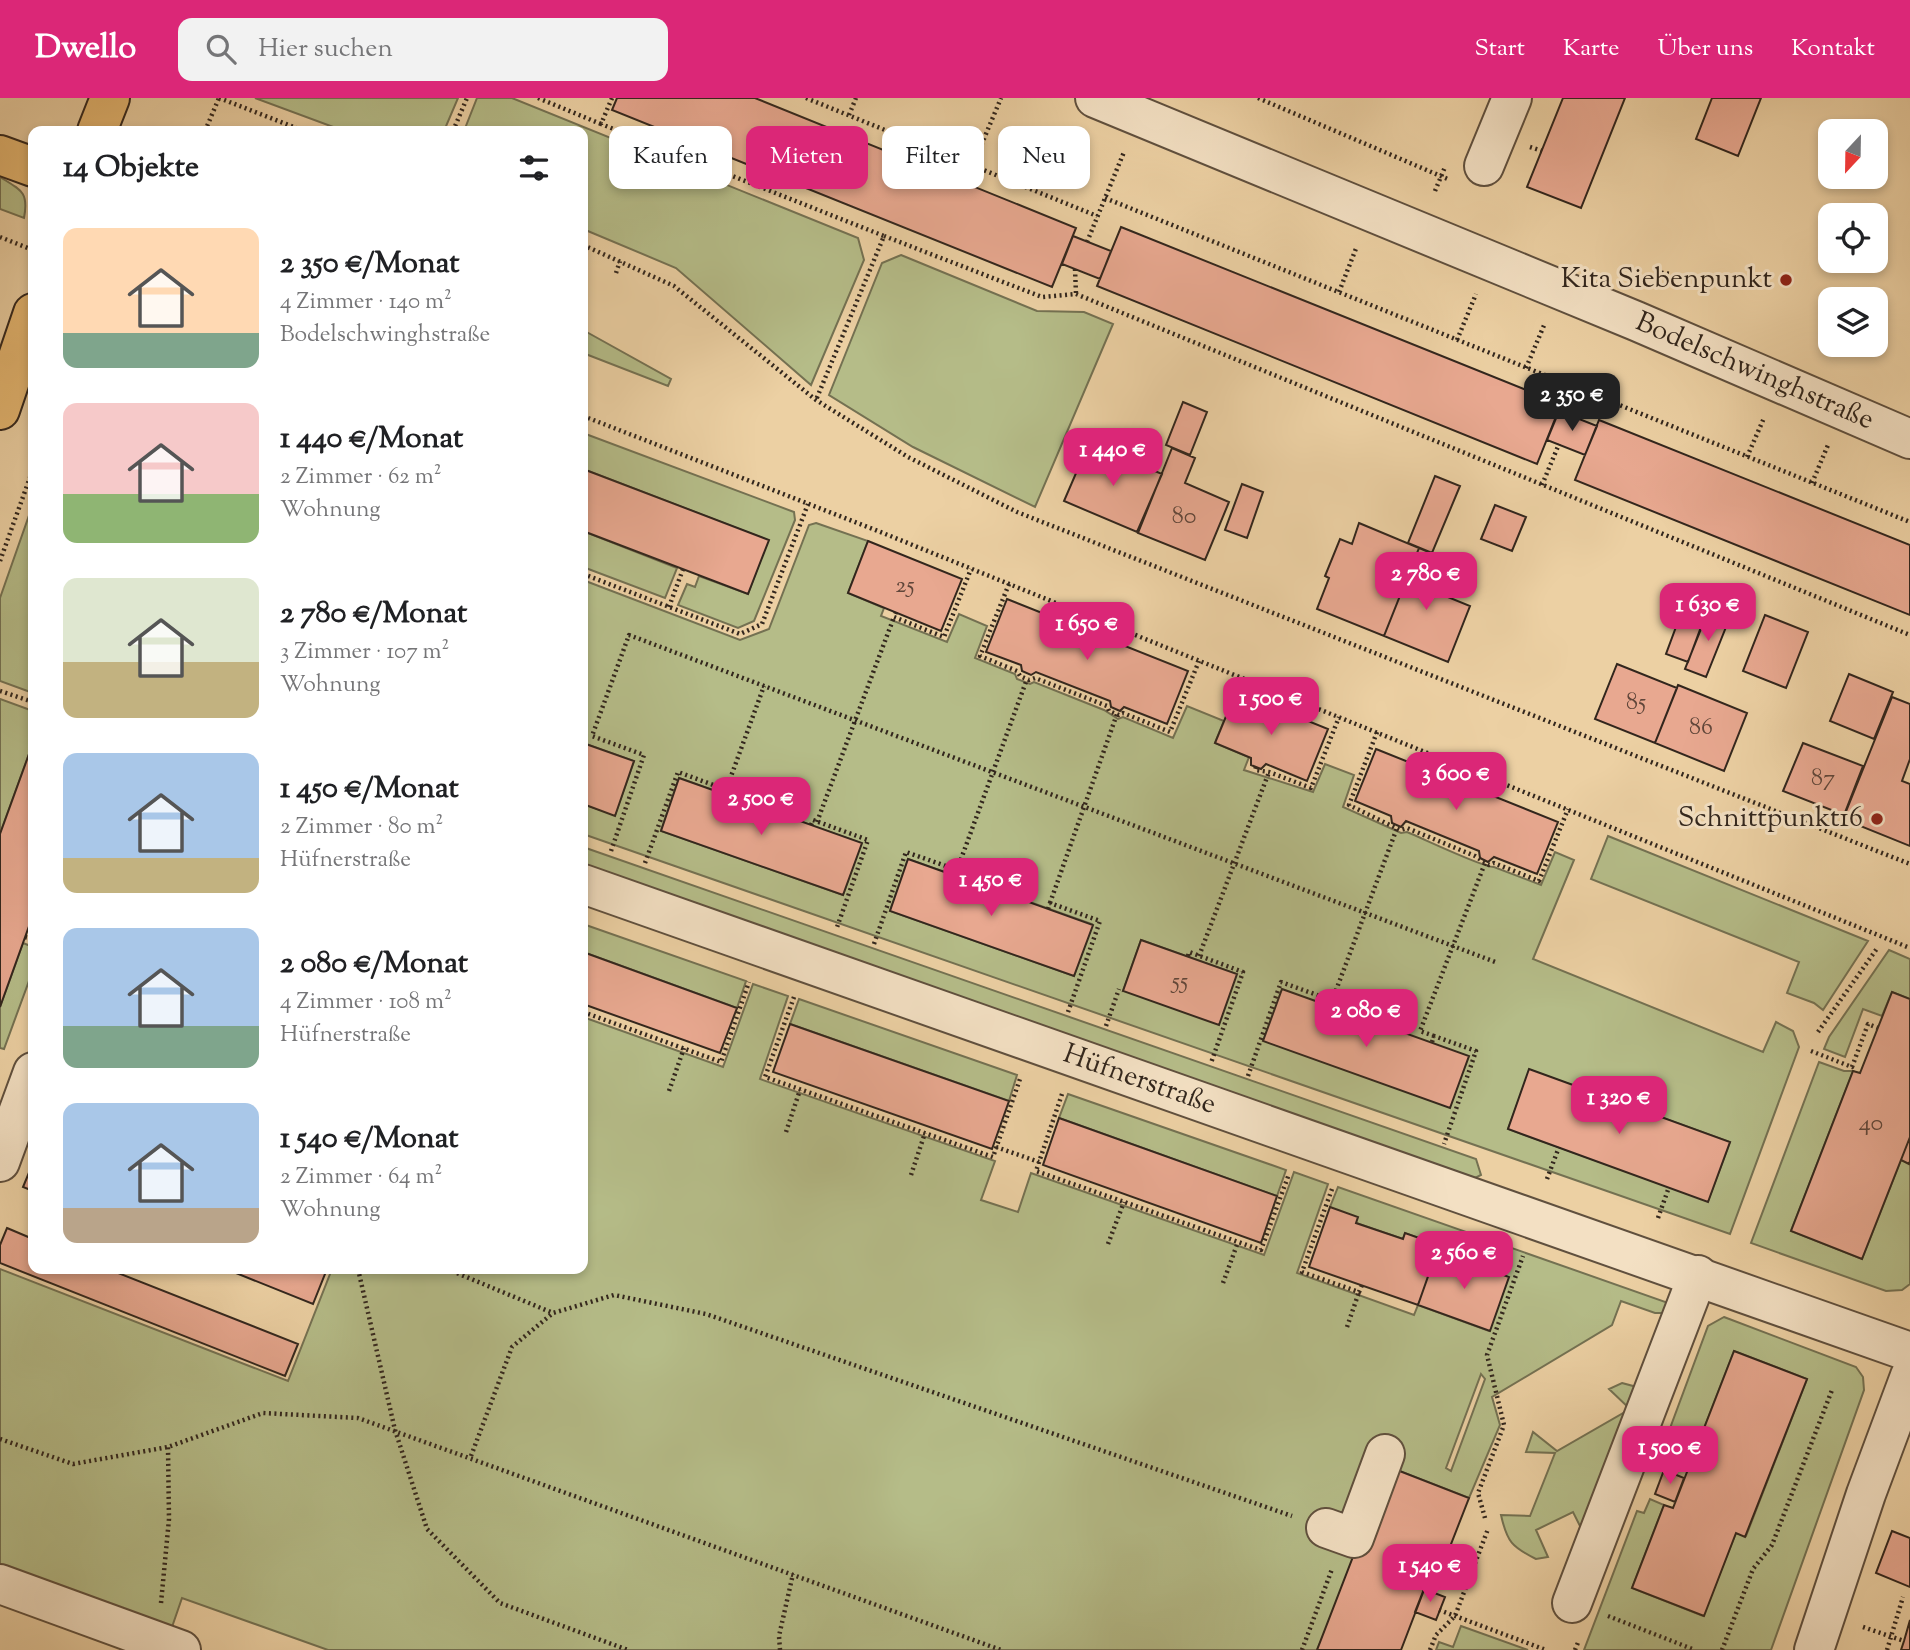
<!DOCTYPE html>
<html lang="de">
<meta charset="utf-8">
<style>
body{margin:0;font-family:"Sorts Mill Goudy",serif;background:#f2f2f2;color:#202124;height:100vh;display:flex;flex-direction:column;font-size:26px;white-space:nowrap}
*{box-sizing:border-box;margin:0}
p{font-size:23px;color:#757577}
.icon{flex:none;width:38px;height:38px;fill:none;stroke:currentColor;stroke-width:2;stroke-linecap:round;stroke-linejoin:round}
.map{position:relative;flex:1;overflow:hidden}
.drawer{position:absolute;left:28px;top:28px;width:560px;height:1148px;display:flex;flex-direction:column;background:#fff;border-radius:14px;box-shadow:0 4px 10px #0003}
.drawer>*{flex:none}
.hud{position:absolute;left:609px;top:28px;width:665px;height:63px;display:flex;gap:14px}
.needle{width:46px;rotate:202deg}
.tools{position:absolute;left:1818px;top:21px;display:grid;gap:14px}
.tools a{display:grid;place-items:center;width:70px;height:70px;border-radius:14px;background:#fff;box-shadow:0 4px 10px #0003;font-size:35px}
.price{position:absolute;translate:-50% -60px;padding:0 16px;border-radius:14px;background:#db2777;color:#fff;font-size:23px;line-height:46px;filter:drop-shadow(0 2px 4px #0008)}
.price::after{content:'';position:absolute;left:50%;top:42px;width:21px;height:16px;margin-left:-10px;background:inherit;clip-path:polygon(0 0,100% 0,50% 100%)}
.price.active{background:#222;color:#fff}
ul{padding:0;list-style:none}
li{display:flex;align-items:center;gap:21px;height:175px;padding:0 35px}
li span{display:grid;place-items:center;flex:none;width:196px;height:140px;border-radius:14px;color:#555}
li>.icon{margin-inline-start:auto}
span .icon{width:84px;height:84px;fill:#fffc;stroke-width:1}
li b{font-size:30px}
h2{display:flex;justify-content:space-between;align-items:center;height:84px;padding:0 35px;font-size:30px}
.tag{padding:0 24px;border-radius:14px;background:#fff;box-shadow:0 4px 10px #0003;font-size:24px;line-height:63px}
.tag.active{background:#db2777;color:#fff}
header{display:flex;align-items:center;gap:42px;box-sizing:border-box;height:98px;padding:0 35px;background:#db2777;color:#fff}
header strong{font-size:33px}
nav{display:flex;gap:38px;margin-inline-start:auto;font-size:24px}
.search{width:490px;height:63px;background:#f2f2f2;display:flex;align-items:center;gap:18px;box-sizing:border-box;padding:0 24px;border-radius:14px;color:#757577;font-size:26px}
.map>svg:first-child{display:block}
.green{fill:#b5bc88;stroke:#747152;stroke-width:2;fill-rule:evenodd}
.building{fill:#e8a890;stroke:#32261d;stroke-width:2}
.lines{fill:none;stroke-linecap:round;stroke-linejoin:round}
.minor-casing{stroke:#60503e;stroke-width:42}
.major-casing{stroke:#32261d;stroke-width:42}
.path{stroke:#32261d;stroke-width:4.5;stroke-dasharray:2 3.5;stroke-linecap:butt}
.minor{stroke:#f3e0c3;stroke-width:38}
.major{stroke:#e6b872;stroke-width:38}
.poi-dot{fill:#8f2418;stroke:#f3e0c3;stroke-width:2.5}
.labels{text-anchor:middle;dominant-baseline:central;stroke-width:6;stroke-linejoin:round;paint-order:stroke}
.number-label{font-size:24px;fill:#60463a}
.poi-label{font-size:28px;fill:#32261d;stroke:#f3e0c3;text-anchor:end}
.street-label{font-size:28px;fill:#32261d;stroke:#f3e0c3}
</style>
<header>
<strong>Dwello</strong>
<div class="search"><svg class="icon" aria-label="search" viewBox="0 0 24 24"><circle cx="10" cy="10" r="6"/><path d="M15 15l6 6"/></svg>Hier suchen</div>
<nav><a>Start</a><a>Karte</a><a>Über uns</a><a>Kontakt</a></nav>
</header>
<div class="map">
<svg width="1910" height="1552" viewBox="0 0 1910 1552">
<rect width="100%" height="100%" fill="#ecd0a3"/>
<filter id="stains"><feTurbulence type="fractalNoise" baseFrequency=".00286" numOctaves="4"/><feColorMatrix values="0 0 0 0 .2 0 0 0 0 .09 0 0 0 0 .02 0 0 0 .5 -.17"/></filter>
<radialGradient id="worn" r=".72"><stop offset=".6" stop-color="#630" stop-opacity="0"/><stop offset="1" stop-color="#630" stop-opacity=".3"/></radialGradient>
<path class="green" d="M255 0H458L444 33H344Z
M477 0H512L858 140 864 162 811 287 676 170 583 131V33H464Z
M0 79C21 92 29 94 24 120L0 111Z
M901 157 1037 213 1084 214 1113 226 1035 409 913 349 829 297 882 165Z
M583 232 671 281 668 288 583 255Z
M583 335 794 414 795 422 754 523 738 530 678 507 687 486 695 489 699 478 748 496 768 442 583 371Z
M33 406V595L0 583V500Z
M816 425 868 443 848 495 884 510 881 518 947 544 959 516 987 528 975 560 1015 576 1017 581 1030 586 1034 584 1104 612 1118 621 1123 619 1173 640 1187 608 1224 623 1215 645 1249 659 1244 672 1313 694 1325 666 1354 677 1343 709 1401 735 1407 734C1422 740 1484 770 1494 769L1541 787 1555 754 1574 762 1533 861 1763 954 1776 924 1793 933 1799 949 1730 1136 583 736V706L615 717 634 663 583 645V482L740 542 769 531 809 427ZM679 680 861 745 843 797 661 733ZM908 761 1092 826 1074 878 890 813ZM1141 842 1236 876 1123 893ZM1530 972 1730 1044 1708 1103 1508 1031Z
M583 433 677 470 665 500 583 469Z
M0 601 33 613V645L0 736Z
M1608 738 1868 843 1823 912 1814 905 1787 895 1799 864 1591 781Z
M583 749 1476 1061 1481 1077 1475 1080 583 768Z
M583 826 746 883 737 910 583 854Z
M23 845 33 849V872L4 951 0 950V909Z
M1889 852 1910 861V901L1892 894 1882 918 1863 911 1845 959 1824 951 1829 939Z
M753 886 788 898 760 981 995 1063 981 1102 1018 1114 1031 1075 1264 1157 1294 1074 1328 1086 1297 1175 1414 1217 1418 1207 1489 1233 1508 1179 1437 1153 1439 1147 1405 1135 1403 1141 1356 1125 1330 1109 1338 1089 1674 1207 1671 1215H1655L1621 1203 1612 1227 1492 1299 1500 1327 1469 1400 1397 1372 1317 1552H328L182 1500 172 1529 0 1466V1171L288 1283 332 1171H583V919L723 969ZM1481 1276 1485 1281 1451 1373 1446 1370Z
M799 901 1017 977 1009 1003 790 926Z
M1819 964 1844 973H1853L1791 1133 1862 1161 1901 1062 1910 1063V1186L1902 1192 1886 1193 1751 1145Z
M1068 996 1286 1072 1277 1098 1059 1020Z
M1724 1219 1856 1269 1863 1279 1864 1292 1771 1552H1584L1637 1413 1644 1415 1650 1401 1664 1407 1632 1490 1703 1518 1736 1435 1746 1438 1807 1281 1734 1253 1697 1348 1678 1341 1669 1333 1708 1228Z
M1622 1285 1633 1288 1641 1298 1586 1440 1573 1414 1536 1432 1548 1459 1536 1461C1512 1449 1507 1444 1501 1417L1530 1418 1555 1355 1526 1354 1533 1334 1557 1353 1630 1311 1609 1291Z
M1461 1528 1528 1552H1436L1439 1544 1453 1549Z"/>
<path class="building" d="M617 0H755L1076 130 1052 189 612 12Z
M1563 0H1625L1581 110 1527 89Z
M1712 0H1761L1738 58 1696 41Z
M1121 129 1561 306 1537 366 1097 188Z
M1073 138 1111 153 1100 181 1062 166Z
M1183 304 1207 314 1190 357 1166 347Z
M1559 313 1597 328 1585 357 1547 342Z
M1599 322 1910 447V517L1575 382Z
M1089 345 1162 376 1137 434 1064 403Z
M1172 350 1195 360 1185 385 1229 404 1205 462 1138 435Z
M583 371 769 442 748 496 583 433Z
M1435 378 1460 388 1432 455 1408 445Z
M1242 386 1263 394 1247 440 1225 432Z
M1495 407 1526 419 1512 453 1481 441Z
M1359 425 1419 450 1384 538 1317 511 1329 480 1325 478 1340 441 1352 446Z
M868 443 962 481 941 533 848 495Z
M1419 450 1441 459 1428 491 1470 508 1448 564 1384 538Z
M1007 501 1188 573 1167 626 1124 609 1120 613 1111 609 1110 603 1036 574 1031 577 1022 573 1021 567 986 554Z
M1686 502 1708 510 1688 564 1666 556Z
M1709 511 1730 519 1706 579 1685 571Z
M1765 517 1808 534 1786 590 1743 573Z
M1617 566 1677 590 1655 645 1595 621Z
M1849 576 1893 594 1874 641 1830 623Z
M1678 587 1747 615 1724 673 1655 645Z
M1236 594 1328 631 1307 683 1266 666 1261 671 1251 667V660L1215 645Z
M1892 599 1910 606V661L1902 683 1910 686V748L1843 721Z
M33 645V817L0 909V736Z
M583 645 634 663 615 718 583 706Z
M1803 645 1863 668 1844 717 1783 693Z
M1376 651 1558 724 1537 776 1494 759 1488 764 1480 760 1479 753 1406 723 1401 729 1392 725 1391 718 1355 703Z
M679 680 862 745 843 797 661 733Z
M908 761 1093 827 1074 878 890 813Z
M1141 842 1237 876 1219 927 1123 893Z
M583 854 737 910 720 955 583 906Z
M1282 891 1469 958 1450 1010 1263 943Z
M1892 894 1910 901V1039L1862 1161 1791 1133 1853 973 1860 975Z
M790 926 1009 1003 992 1051 773 974Z
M1529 971 1730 1044 1708 1104 1508 1031Z
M1059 1020 1277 1098 1261 1145 1043 1067Z
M1910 1039V1063L1909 1066 1901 1062Z
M33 1065V1093L23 1089Z
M1330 1109 1358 1119 1356 1125 1403 1141 1405 1135 1439 1147 1418 1207 1309 1169Z
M7 1130 33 1141V1171H108L298 1246 285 1278 0 1165V1147Z
M1437 1153 1509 1179 1490 1233 1418 1207Z
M226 1171H327L313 1206Z
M1734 1253 1807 1281 1745 1439 1736 1435 1704 1518 1632 1490 1664 1407 1673 1410Z
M1397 1372 1469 1400 1437 1482 1429 1479 1401 1552H1317L1356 1451Z
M1664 1372 1684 1380 1675 1404 1655 1396Z
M1892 1433 1910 1440V1489L1876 1475Z
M1424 1491 1445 1499 1436 1522 1415 1514Z
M1910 1522V1552H1901L1904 1543Z"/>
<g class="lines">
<defs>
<g id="minor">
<path id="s1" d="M1095 0 1636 223 1910 341"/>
<path d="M1484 68 1512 0"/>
<path id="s2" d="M583 786 1910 1254"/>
<path d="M0 1064 33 974"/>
<path d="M1326 1430 1354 1440 1385 1356"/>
<path d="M0 1486 181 1552"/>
<path d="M1572 1505 1698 1177"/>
<path d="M1814 1552 1866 1396 1910 1278"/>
</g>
<path id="major" d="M97 33 110 0
M0 57 33 69
M0 312 33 215"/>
</defs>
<use href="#minor" class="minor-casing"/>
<use href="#major" class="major-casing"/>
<path class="path" d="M219 0 304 33
M538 0 601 26
M612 0 601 26 884 138 816 302
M806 0 1097 118
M1258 0 1450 82
M849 17 856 0
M205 33 219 0
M453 33 467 0
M1530 49 1542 53
M973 67 1001 0
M1435 93 1445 69
M1105 100 1910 424
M884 138 1042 199 1076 196 1910 537
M0 139 33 152
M1087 144 1124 54
M583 147 674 188 816 302 908 359 1017 414 1910 766
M1075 171 1076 196
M1656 174 1671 176
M616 175 620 163
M1339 194 1357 148
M1457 242 1476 196
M1526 270 1545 225
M583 318 873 431 1910 850
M1747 359 1764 320
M1812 385 1828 347
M1542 387 1559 346
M0 463 33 371
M583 476 740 536 762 526 808 406
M1009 486 980 558 1017 573 1020 578 1029 582 1035 580 1107 608 1109 613 1119 617 1123 615 1170 634 1199 563
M669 509 683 471
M896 514 894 519 944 539 971 471
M0 593 33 604
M1377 634 1349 707 1400 732 1407 730 1475 758 1489 767 1494 765 1539 783 1568 711
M1256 669 1255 672 1269 674 1311 690 1339 619
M726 692 764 588
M817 724 894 519
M811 727 813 722 868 742 836 832
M611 753 644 657 592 638 629 537 1498 865
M645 765 678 674 738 696 736 700
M957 772 1027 581
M1050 805 1117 616
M1048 811 1050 805 1100 823 1068 914
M25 839 33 841
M874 846 906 754 963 774 961 779
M1188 858 1189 854 1243 874 1211 965
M1199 858 1269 674
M794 899 765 979 993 1059 1021 978
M1332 903 1397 730
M583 914 721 964 749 884
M1106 928 1119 891
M1818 934 1878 849
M1434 938 1420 933 1485 765
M1432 944 1434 938 1476 953 1444 1046
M1811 953 1852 969 1868 926 1878 930
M1248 978 1281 884 1342 906 1340 912
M669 993 684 950
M1062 996 1036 1073 1261 1152 1289 1076
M786 1034 800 992
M996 1049 1039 1064
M911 1077 925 1035
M1547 1081 1559 1049
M1332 1091 1302 1174 1359 1194 1362 1187
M1658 1120 1669 1089
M1108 1146 1124 1104
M358 1171 395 1332 427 1431 500 1505 628 1552
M447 1171 553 1215
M1223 1185 1238 1144
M1347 1229 1359 1194
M0 1341 73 1366 168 1349 263 1315 358 1320 1001 1552
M471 1358 512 1249 553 1215 614 1197 706 1216 1292 1418
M1485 1420 1478 1395 1504 1327 1487 1257 1523 1158
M161 1505 169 1421 168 1349
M1439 1512 1546 1552
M1608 1518 1695 1552
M1863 1529 1904 1543
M780 1552 779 1538 793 1476
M1302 1552 1332 1471
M1430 1552 1436 1537 1455 1518 1488 1431
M1575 1552 1579 1542
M1722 1552 1753 1471 1772 1447 1832 1292
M1887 1552 1903 1499"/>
<use href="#minor" class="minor"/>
<use href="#major" class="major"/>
</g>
<g class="poi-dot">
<circle cx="1786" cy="182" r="7"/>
<circle cx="1877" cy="721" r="7"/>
</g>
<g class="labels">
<g class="number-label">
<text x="1184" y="419">80</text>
<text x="905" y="488">25</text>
<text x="1636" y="605">85</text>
<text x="1701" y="630">86</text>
<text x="1823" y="681">87</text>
<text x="1180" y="884">55</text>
<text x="1871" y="1026">40</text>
</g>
<g class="poi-label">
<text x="1772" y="182">Kita Siebenpunkt</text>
<text x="1863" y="721">Schnittpunkt16</text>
</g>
<g class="street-label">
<text stroke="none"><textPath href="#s1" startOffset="714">Bodelschwinghstraße</textPath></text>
<text stroke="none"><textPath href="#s2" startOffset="590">Hüfnerstraße</textPath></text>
</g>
</g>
<rect width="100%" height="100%" filter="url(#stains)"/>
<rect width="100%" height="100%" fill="url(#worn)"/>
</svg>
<div class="tools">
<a><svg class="needle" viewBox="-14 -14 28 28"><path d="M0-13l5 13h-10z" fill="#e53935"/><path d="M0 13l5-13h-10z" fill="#757577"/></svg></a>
<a><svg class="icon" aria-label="locate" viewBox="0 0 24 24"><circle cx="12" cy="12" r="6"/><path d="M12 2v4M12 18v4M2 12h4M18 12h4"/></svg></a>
<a><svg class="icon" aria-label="layers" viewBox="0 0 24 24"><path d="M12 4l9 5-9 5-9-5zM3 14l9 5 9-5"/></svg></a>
</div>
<b class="price active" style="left:1572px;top:335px">2 350 €</b>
<b class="price" style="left:1113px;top:390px">1 440 €</b>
<b class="price" style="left:1426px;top:514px">2 780 €</b>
<b class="price" style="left:1708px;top:545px">1 630 €</b>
<b class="price" style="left:1087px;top:564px">1 650 €</b>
<b class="price" style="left:1271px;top:639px">1 500 €</b>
<b class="price" style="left:1456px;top:714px">3 600 €</b>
<b class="price" style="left:761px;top:739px">2 500 €</b>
<b class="price" style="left:991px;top:820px">1 450 €</b>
<b class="price" style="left:1366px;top:951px">2 080 €</b>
<b class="price" style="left:1619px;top:1038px">1 320 €</b>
<b class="price" style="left:1464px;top:1193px">2 560 €</b>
<b class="price" style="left:1670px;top:1388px">1 500 €</b>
<b class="price" style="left:1430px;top:1506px">1 540 €</b>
<div class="hud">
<a class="tag">Kaufen</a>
<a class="tag active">Mieten</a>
<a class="tag">Filter</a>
<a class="tag">Neu</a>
</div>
<section class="drawer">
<h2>14 Objekte<svg class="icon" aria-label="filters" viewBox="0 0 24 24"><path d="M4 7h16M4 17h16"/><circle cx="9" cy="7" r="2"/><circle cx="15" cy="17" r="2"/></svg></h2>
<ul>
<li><span style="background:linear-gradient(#ffd9b3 75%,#7fa58c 0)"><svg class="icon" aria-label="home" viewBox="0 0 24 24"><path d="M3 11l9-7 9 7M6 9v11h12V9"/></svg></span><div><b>2 350 €/Monat</b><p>4 Zimmer · 140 m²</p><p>Bodelschwinghstraße</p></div></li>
<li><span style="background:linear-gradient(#f6c9c9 65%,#8fb573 0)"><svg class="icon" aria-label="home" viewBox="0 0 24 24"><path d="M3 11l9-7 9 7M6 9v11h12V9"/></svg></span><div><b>1 440 €/Monat</b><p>2 Zimmer · 62 m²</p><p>Wohnung</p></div></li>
<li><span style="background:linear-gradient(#dfe7d0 60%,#c2b280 0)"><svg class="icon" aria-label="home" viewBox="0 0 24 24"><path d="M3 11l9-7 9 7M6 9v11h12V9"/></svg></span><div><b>2 780 €/Monat</b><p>3 Zimmer · 107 m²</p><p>Wohnung</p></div></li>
<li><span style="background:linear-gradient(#a9c7e8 75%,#c2b280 0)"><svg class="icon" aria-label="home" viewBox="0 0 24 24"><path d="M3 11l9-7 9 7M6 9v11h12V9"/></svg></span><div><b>1 450 €/Monat</b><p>2 Zimmer · 80 m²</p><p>Hüfnerstraße</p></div></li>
<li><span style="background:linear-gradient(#a9c7e8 70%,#7fa58c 0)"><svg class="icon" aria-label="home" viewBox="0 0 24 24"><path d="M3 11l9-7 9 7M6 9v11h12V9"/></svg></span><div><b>2 080 €/Monat</b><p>4 Zimmer · 108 m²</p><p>Hüfnerstraße</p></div></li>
<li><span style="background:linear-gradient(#a9c7e8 75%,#b9a48a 0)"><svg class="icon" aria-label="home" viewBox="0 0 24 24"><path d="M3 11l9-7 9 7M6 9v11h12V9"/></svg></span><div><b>1 540 €/Monat</b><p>2 Zimmer · 64 m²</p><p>Wohnung</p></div></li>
</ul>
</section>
</div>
